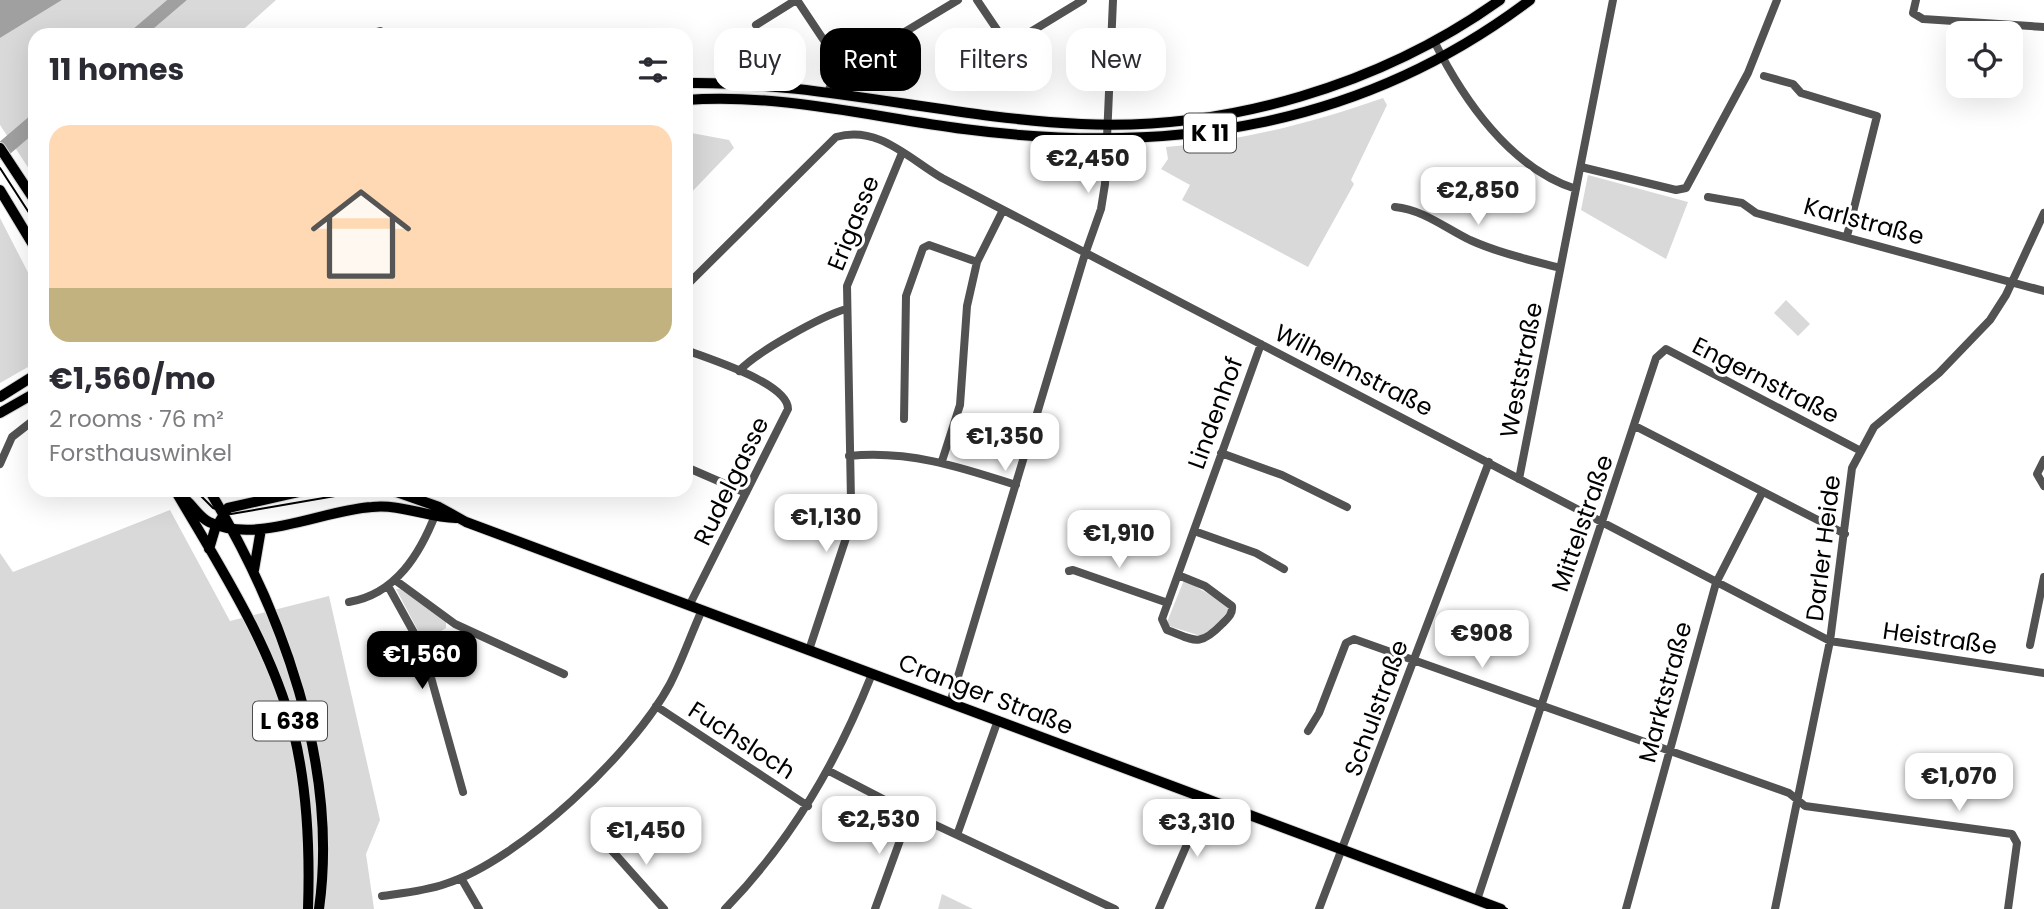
<!DOCTYPE html>
<meta charset="utf-8">
<style>
body{margin:0;font-family:Poppins,sans-serif;background:#f2f2f3;color:#2b2b33;height:100vh;display:flex;flex-direction:column;font-size:26px;white-space:nowrap}
*{box-sizing:border-box;margin:0}
p{font-size:23px;color:#7c7c81}
.icon{flex:none;width:38px;height:38px;fill:none;stroke:currentColor;stroke-width:2;stroke-linecap:round;stroke-linejoin:round}
.map{position:relative;flex:1;overflow:hidden}
.details{position:absolute;left:28px;top:28px;width:665px;height:469px;display:flex;flex-direction:column;background:#fff;border-radius:21px;box-shadow:0 7px 28px #0002}
.details>*{flex:none}
.top-card{position:absolute;left:714px;top:28px;width:665px;height:63px;display:flex;gap:14px}
.buttons{position:absolute;left:1946px;top:21px;display:grid;gap:14px}
.buttons a{display:grid;place-items:center;width:77px;height:77px;border-radius:14px;background:#fff;box-shadow:0 7px 28px #0002;font-size:35px}
.price{position:absolute;translate:-50% -60px;padding:0 16px;border-radius:14px;background:#fff;color:#222;font-size:23px;line-height:46px;filter:drop-shadow(0 2px 4px #0008)}
.price::after{content:'';position:absolute;left:50%;top:42px;width:21px;height:16px;margin-left:-10px;background:inherit;clip-path:polygon(0 0,100% 0,50% 100%)}
.price.active{background:#000;color:#fff}
ul{padding:0;list-style:none}
li{display:grid;align-content:center;gap:14px;height:371px;padding:0 21px}
li+li{border-top:2px solid #e1e1e2}
li span{display:grid;place-items:center;height:217px;border-radius:21px;color:#555}
li>.icon{margin-inline-start:auto}
span .icon{width:126px;height:126px;fill:#fffc;stroke-width:1}
li b{font-size:30px}
h2{display:flex;justify-content:space-between;align-items:center;height:84px;padding:0 21px;font-size:30px}
.pill{padding:0 24px;border-radius:21px;background:#fff;box-shadow:0 7px 28px #0002;font-size:24px;line-height:63px}
.pill.active{background:#000;color:#fff}
.map>svg:first-child{display:block}
.green{fill:#d9d9d9}
.water{fill:#a0a0a0}
.lines{fill:none;stroke-linecap:round;stroke-linejoin:round}
.river{stroke:#a0a0a0;stroke-width:16}
.major-casing{stroke:#dbdbdb;stroke-width:12}
.minor{stroke:#525252;stroke-width:8}
.major{stroke:#000;stroke-width:10}
.tram{stroke:#000;stroke-width:2}
.labels{text-anchor:middle;dominant-baseline:central;stroke-width:6;stroke-linejoin:round;paint-order:stroke}
.shield{fill:#fff;stroke:#4c4c4c;stroke-width:2}
.shield-label{font-size:23px;font-weight:bold;fill:#000}
.street-label{font-size:24px;fill:#000;stroke:#fff}
</style>
<div class="map">
<svg width="2044" height="909" viewBox="0 0 2044 909">
<rect width="100%" height="100%" fill="#fff"/>
<path class="green" d="M62 0H167L126 35H35V113L8 137 0 125V38Z
M187 0H276L237 35H146Z
M1383 98 1387 105 1351 180 1354 184 1308 267 1182 200 1190 185 1161 169 1168 159 1166 147C1241 141 1312 123 1383 98Z
M35 128V178L14 146Z
M686 132 729 140 734 148 686 198Z
M1588 175 1688 202 1666 259 1581 210Z
M0 218 35 286V363L0 383Z
M1786 300 1810 324 1798 336 1774 313Z
M170 510 230 621 329 596 380 820 366 854 374 909H0V553L13 572Z
M1184 580 1228 605 1229 611 1204 637 1169 626 1167 622Z
M396 589H400L446 620V628L424 642Z
M942 894 973 909H938Z"/>
<path class="water" d="M0 0H62L0 38Z
M167 0H187L146 35H126Z
M35 113V128L14 146 8 137Z"/>
<g class="lines">
<path class="river" d="M0 152 35 122"/>
<defs>
<path id="major" d="M686 83C819 81 948 118 1081 124 1227 131 1381 85 1500 0
M686 100C779 93 872 117 964 129 1169 156 1361 128 1530 0
M0 148 35 201
M0 190 35 248
M0 397 35 375
M0 413 35 393
M175 490C220 567 272 646 294 734 308 792 310 850 308 909
M209 490C282 610 339 766 319 909
M391 490 439 507 466 522 1501 909
M186 500C194 507 199 517 209 522 256 545 322 510 372 507 401 504 427 517 456 518
M209 549 215 529 228 508 307 490
M254 570 261 529"/>
</defs>
<use href="#major" class="major-casing"/>
<path class="minor" d="M797 0 843 69 958 0
M977 0 1006 43 1014 42 1083 0
M1916 0 1913 13 1923 19 2044 27
M756 25 796 0
M365 35 380 31 390 35
M1434 41C1463 99 1510 168 1576 189
M849 69V95
M1764 76 1793 84 1801 93 1877 116 1847 236
M828 92 839 66
M1581 167 1676 190 1686 188 1748 73 1777 0
M1708 197 1742 203 1756 213 2044 291
M1395 207C1424 210 1445 228 1470 240 1499 253 1530 260 1560 268
M686 286 836 137C878 125 908 158 942 178L1830 641 2044 673
M686 350C709 359 788 383 788 409L689 606
M739 371C756 352 822 316 846 309
M904 419 906 296 923 248 929 245 977 262
M1635 426 1845 534
M1221 453 1282 475 1347 507
M849 456C909 450 960 467 1016 485
M2044 460 2037 474 2044 486
M942 461 960 405 967 306 977 262 1003 210
M0 464 12 437 35 419
M686 467 746 493
M1519 479 1613 0
M1194 531 1256 553 1284 569
M1069 571 1073 570 1168 603
M1178 575 1205 586 1232 606C1233 614 1228 618 1222 624 1199 648 1194 640 1167 630L1162 619 1261 344
M395 580 455 624 564 674
M388 586 423 649 463 792
M349 602C396 594 420 554 436 513
M2030 645 2044 577
M809 650 847 535 851 501 847 286 902 153
M950 703 1084 257 1101 209 1105 184 1113 0
M656 706 808 806
M1308 731 1319 713 1346 643 1354 639 1789 793 1805 806 2012 834 2017 843 2008 909
M829 771 910 813 1115 909
M957 835 998 720
M606 844 664 909
M461 878 479 909
M382 896C403 893 425 891 445 884 520 860 633 753 670 684 682 661 691 634 702 610
M1477 900 1656 358 1666 349 1859 450
M725 909C792 840 837 762 872 674
M875 909 910 813
M1159 909 1207 798
M1319 909 1489 462
M1626 909 1716 583 1762 493
M1775 909 1830 641 1852 468 1874 427 1939 373 1990 320 2006 295 2044 213"/>
<use href="#major" class="major"/>
<path class="tram" d="M0 168 35 222
M195 490 213 508 231 514 364 491 396 494 1507 909"/>
</g>
<g class="labels">
<g class="shield">
<rect x="1184" y="113.5" width="52" height="39" rx="5"/>
<rect x="253" y="701.5" width="74" height="39" rx="5"/>
</g>
<g class="shield-label">
<text x="1210" y="133">K 11</text>
<text x="290" y="721">L 638</text>
</g>
<g class="street-label">
<text transform="translate(1864 221) rotate(15)">Karlstraße</text>
<text transform="translate(853 223) rotate(-68)">Erigasse</text>
<text transform="translate(1354 370) rotate(27)">Wilhelmstraße</text>
<text transform="translate(1521 370) rotate(-79)">Weststraße</text>
<text transform="translate(1766 380) rotate(27)">Engernstraße</text>
<text transform="translate(1215 413) rotate(-70)">Lindenhof</text>
<text transform="translate(731 481) rotate(-64)">Rudelgasse</text>
<text transform="translate(1582 523) rotate(-71)">Mittelstraße</text>
<text transform="translate(1823 548) rotate(-83)">Darler Heide</text>
<text transform="translate(1940 638) rotate(8)">Heistraße</text>
<text transform="translate(1665 692) rotate(-75)">Marktstraße</text>
<text transform="translate(986 694) rotate(21)">Cranger Straße</text>
<text transform="translate(1376 708) rotate(-70)">Schulstraße</text>
<text transform="translate(742 740) rotate(33)">Fuchsloch</text>
</g>
</g>
</svg>
<div class="buttons">
<a><svg class="icon" aria-label="locate" viewBox="0 0 24 24"><circle cx="12" cy="12" r="6"/><path d="M12 2v4M12 18v4M2 12h4M18 12h4"/></svg></a>
</div>
<b class="price" style="left:1088px;top:195px">€2,450</b>
<b class="price" style="left:1478px;top:227px">€2,850</b>
<b class="price" style="left:1005px;top:473px">€1,350</b>
<b class="price" style="left:826px;top:554px">€1,130</b>
<b class="price" style="left:1119px;top:570px">€1,910</b>
<b class="price" style="left:1482px;top:670px">€908</b>
<b class="price active" style="left:422px;top:691px">€1,560</b>
<b class="price" style="left:1959px;top:813px">€1,070</b>
<b class="price" style="left:879px;top:856px">€2,530</b>
<b class="price" style="left:1197px;top:859px">€3,310</b>
<b class="price" style="left:646px;top:867px">€1,450</b>
<div class="top-card">
<a class="pill">Buy</a>
<a class="pill active">Rent</a>
<a class="pill">Filters</a>
<a class="pill">New</a>
</div>
<section class="details">
<h2>11 homes<svg class="icon" aria-label="filters" viewBox="0 0 24 24"><path d="M4 7h16M4 17h16"/><circle cx="9" cy="7" r="2"/><circle cx="15" cy="17" r="2"/></svg></h2>
<ul>
<li><span style="background:linear-gradient(#ffd9b3 75%,#c2b280 0)"><svg class="icon" aria-label="home" viewBox="0 0 24 24"><path d="M3 11l9-7 9 7M6 9v11h12V9"/></svg></span><div><b>€1,560/mo</b><p>2 rooms · 76 m²</p><p>Forsthauswinkel</p></div></li>
</ul>
</section>
</div>
